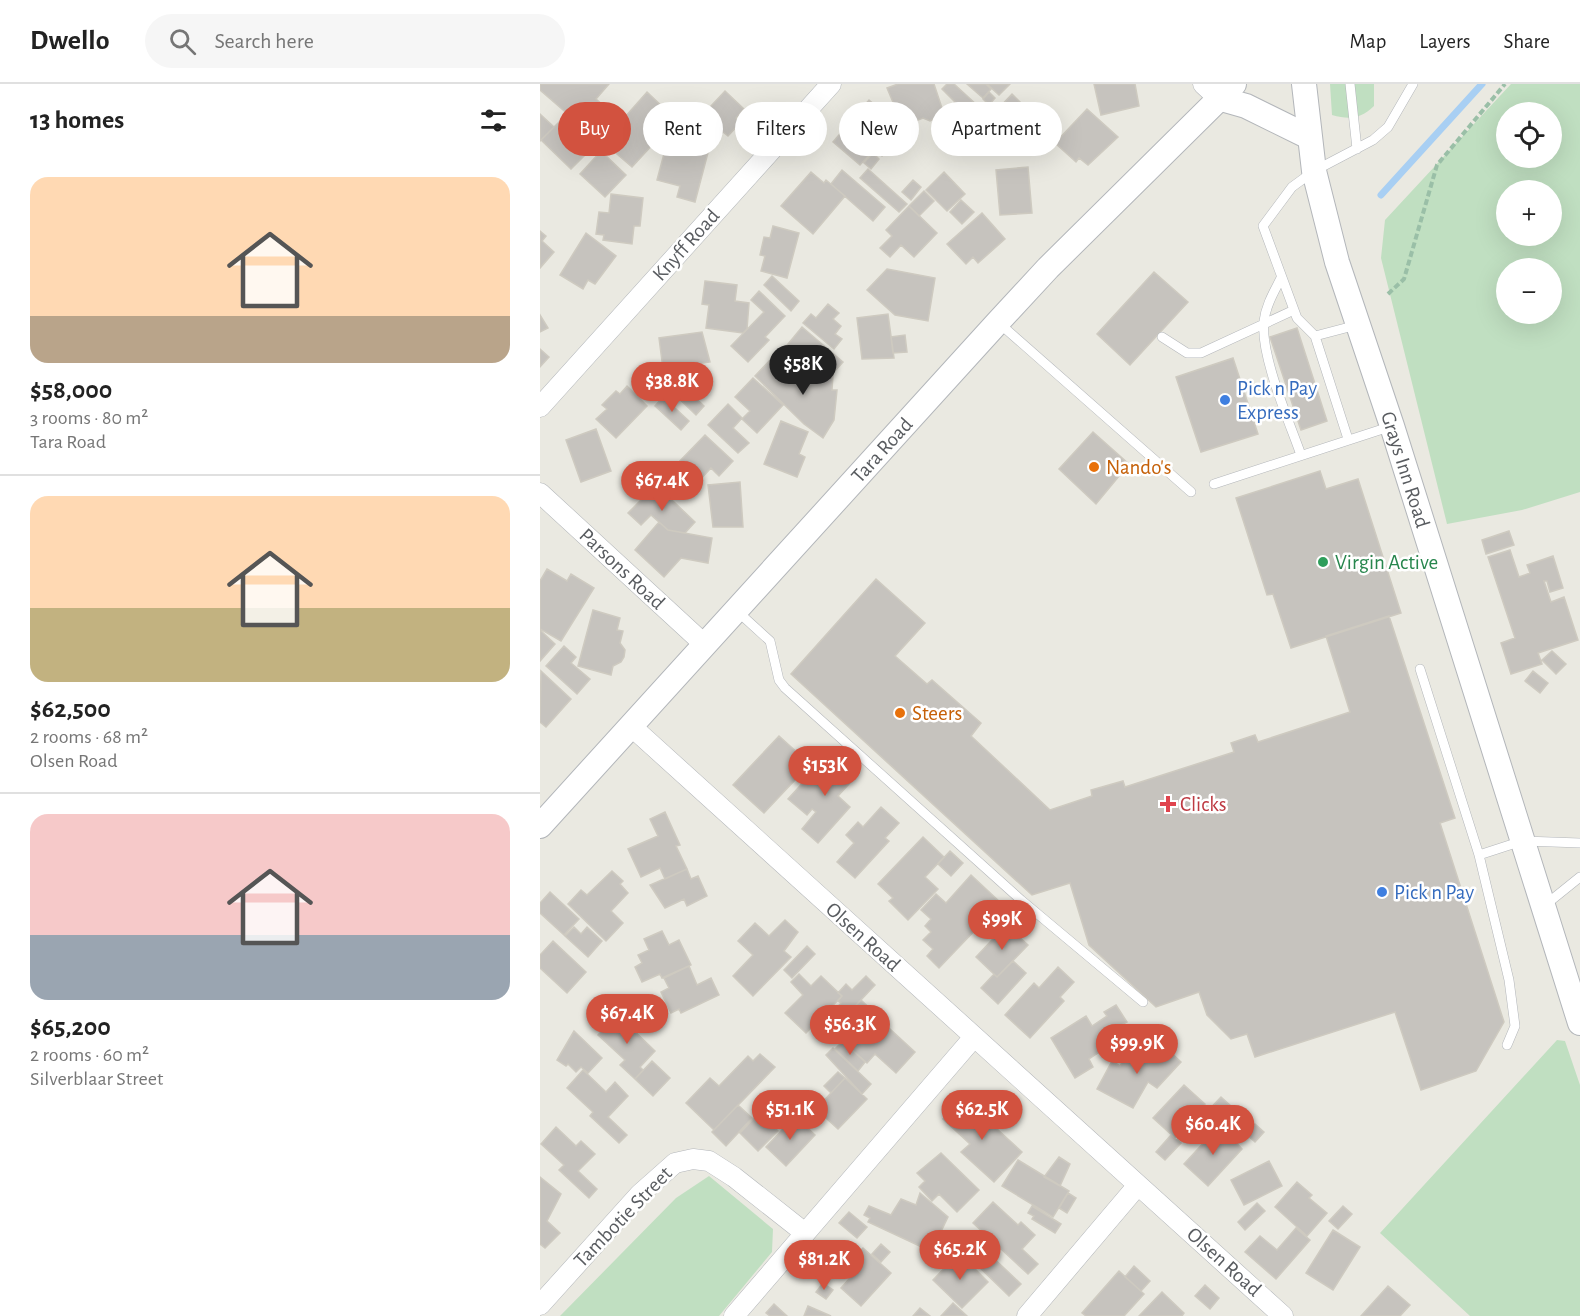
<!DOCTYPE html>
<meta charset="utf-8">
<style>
body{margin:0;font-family:"Alegreya Sans",sans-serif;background:#f6f6f6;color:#222;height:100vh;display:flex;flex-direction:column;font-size:22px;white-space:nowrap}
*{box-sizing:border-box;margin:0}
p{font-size:20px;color:#767676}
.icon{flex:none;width:33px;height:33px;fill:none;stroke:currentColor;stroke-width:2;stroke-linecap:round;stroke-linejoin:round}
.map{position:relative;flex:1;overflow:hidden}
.details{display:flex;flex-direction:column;background:#fff;width:540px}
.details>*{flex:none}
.guide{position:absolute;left:18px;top:18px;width:570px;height:54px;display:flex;gap:12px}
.buttons{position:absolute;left:956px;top:18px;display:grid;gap:12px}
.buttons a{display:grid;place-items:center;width:66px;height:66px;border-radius:50%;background:#fff;box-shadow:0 6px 24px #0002;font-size:30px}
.price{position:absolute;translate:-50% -51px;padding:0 14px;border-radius:21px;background:#d2523f;color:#fff;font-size:20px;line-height:39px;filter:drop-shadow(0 2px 3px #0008)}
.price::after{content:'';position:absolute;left:50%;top:36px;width:18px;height:14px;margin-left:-9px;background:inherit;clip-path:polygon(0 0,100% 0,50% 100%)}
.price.current{background:#222;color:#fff}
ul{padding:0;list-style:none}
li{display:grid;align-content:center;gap:12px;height:318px;padding:0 30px}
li+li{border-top:2px solid #e0e0e0}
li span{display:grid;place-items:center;height:186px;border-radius:18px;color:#555}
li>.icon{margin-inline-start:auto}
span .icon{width:108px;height:108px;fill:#fffc;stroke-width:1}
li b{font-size:26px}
h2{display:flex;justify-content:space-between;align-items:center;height:72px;padding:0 30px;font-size:26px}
.tag{padding:0 21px;border-radius:27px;background:#fff;box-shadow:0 6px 24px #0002;font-size:21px;line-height:54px}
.tag.current{background:#d2523f;color:#fff}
header{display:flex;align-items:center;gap:36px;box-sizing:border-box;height:84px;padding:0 30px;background:#fff;border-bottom:2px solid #e0e0e0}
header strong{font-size:28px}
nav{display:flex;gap:33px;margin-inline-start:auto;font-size:21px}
.search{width:420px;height:54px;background:#f6f6f6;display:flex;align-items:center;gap:15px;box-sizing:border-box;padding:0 21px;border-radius:33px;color:#767676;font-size:22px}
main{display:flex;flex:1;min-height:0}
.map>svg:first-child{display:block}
.green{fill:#c0dfc1;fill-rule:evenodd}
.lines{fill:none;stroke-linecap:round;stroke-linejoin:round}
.stream{stroke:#a8cff3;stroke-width:7}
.building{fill:#c6c3be;stroke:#cecac0;stroke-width:1.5}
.service-casing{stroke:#b3b6ba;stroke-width:10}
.minor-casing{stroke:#b3b6ba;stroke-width:21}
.tertiary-casing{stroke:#b3b6ba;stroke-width:26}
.path{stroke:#9abfa7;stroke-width:4;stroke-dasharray:6 3;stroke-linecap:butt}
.service{stroke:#fff;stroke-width:9}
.minor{stroke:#fff;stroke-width:20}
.tertiary{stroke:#fff;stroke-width:24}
.shop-dot{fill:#3f7fe0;stroke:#fff;stroke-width:2}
.food-dot{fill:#e8710a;stroke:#fff;stroke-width:2}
.leisure-dot{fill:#2e9e5b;stroke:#fff;stroke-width:2}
.health-dot{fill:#e0444e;stroke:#fff;stroke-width:2}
.labels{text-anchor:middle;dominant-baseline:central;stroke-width:5;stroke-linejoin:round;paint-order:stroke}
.street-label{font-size:21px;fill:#595c60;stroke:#fff}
.shop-label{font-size:21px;fill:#366cbe;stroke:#fff;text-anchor:start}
.food-label{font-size:21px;fill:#c56008;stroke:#fff;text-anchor:start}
.leisure-label{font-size:21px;fill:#27864d;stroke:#fff;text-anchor:start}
.health-label{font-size:21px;fill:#be3a42;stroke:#fff;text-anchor:start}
</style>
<header>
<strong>Dwello</strong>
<div class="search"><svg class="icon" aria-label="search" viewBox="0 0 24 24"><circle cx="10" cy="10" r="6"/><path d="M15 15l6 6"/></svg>Search here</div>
<nav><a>Map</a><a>Layers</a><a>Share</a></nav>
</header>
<main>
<section class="details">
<h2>13 homes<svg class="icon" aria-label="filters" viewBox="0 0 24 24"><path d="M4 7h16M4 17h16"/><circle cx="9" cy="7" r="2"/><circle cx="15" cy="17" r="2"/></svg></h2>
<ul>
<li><span style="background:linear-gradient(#ffd9b3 75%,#b9a48a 0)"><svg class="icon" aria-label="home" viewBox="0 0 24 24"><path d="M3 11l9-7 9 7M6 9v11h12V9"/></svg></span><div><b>$58,000</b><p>3 rooms · 80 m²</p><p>Tara Road</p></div></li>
<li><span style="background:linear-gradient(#ffd9b3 60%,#c2b280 0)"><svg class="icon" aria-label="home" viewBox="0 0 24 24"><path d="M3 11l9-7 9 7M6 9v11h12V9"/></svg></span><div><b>$62,500</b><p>2 rooms · 68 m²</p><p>Olsen Road</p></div></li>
<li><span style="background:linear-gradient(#f6c9c9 65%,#9aa5b1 0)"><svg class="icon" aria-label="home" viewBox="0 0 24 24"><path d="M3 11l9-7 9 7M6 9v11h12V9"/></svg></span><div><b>$65,200</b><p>2 rooms · 60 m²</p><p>Silverblaar Street</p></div></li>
</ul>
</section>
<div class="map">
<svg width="1040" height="1232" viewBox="0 0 1040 1232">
<rect width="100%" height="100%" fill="#eae9e1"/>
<path class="green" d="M790 0H834V22C820 35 810 36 792 31Z
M971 0H1040V408L982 426 907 440 841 174 845 136ZM966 28H1011V74H966ZM966 106H1011V152H966ZM966 184H1011V230H966Z
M1017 956 1025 957 1040 1001V1232H930L840 1149Z
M169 1092 233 1145 232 1168 179 1232H20L136 1114Z"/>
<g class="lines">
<path class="stream" d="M841 111 942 0"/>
</g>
<path class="building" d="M0 0H69L56 15 72 29 52 51 0 6Z
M358 0H394L404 30 390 37 383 34 363 42 347 4Z
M407 0H414L438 22 427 34 412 21 415 18 402 5Z
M427 0H446L451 5 443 14Z
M447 0H470L459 11Z
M554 0H595L599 22 561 31Z
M185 7 204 25 196 34 200 39 188 52 183 48 175 57 156 38Z
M107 8 126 26 106 52 114 59 92 83 63 58Z
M449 8 455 14 449 21 443 15Z
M472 10 481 19 476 24 494 41 483 52 456 27Z
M329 16 357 40 320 81 293 58Z
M547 25 578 53 548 81 539 74 536 78 515 59Z
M0 30 14 43 0 57Z
M27 30 57 59 31 85 1 56Z
M450 32 479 58 469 69 455 56 445 66 431 54Z
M122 39 149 46 147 55 170 61 155 118 137 113 140 102 117 96 125 66 115 64Z
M350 48 358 55 342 72 334 65Z
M61 67 86 91 65 113 40 90Z
M333 69 339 75 331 85 324 79Z
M488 83 492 129 460 131 456 86Z
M328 85 367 120 359 128 320 94Z
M302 86 345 123 333 137 291 100Z
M271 88 284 99 286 96 305 112 273 150 241 122Z
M404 88 425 110 407 127 386 106Z
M373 96 381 103 371 116 362 108Z
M384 107 394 117 379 132 369 122Z
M71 110 103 114 100 142H94L92 160 63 156 64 151 56 150 59 128 69 129Z
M421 116 434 128 422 140 410 128Z
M369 122 397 149 374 173 361 161 350 173 340 164 352 152 346 146Z
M442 129 465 155 438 179 433 173 426 180 407 160Z
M233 142 259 149 247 194 221 187 225 172 220 171 224 153 230 154Z
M0 147 6 152 2 157 14 168 0 184Z
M46 149 76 172 55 200 48 196 43 205 20 191Z
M347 185 395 194 388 237 355 231 327 206Z
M614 188 648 218 590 281 557 250Z
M232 192 259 217 251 227 224 201Z
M165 197 197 201 195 217 209 219 207 245 203 249 166 244 169 221 162 220Z
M219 207 245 232 225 253 229 256 208 278 191 262 224 228 211 216Z
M288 220 299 229 293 235 301 242 295 250 302 255 294 265 263 239 271 230 276 234Z
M348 230 354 274 322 275 317 234Z
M0 231 8 244 0 248Z
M262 243 303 278 293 289 268 269 250 290 234 277Z
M757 244 787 337 761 346 730 253Z
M162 248 170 278 123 285 119 254Z
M365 251 367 268 353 269 351 253Z
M0 265 9 273 0 283Z
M693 274 718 350 661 368 636 293Z
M231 275 264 306 265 289 293 291 292 306H297L294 336 283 354 264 340 215 292Z
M213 294 243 321 217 349 202 335 210 327 195 313Z
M137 296 164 322 156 331 129 305Z
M87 302 107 322 76 354 56 335 67 325 62 321 76 307 80 310Z
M123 313 149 337 141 346 115 322Z
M188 320 202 334 193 344 209 359 198 369 168 341Z
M241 337 268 348 259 370 265 373 257 393 224 380Z
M56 345 71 387 41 398 26 356Z
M553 348 589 380 556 420 519 385Z
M165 351 193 377 179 392 171 384 156 400 136 381Z
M780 387 786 405 818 395 861 529 751 564 733 510 727 511 696 414Z
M200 398 203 443H173L168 401Z
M116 401 155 438 145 449 128 446 111 431 101 441 88 429Z
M119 438 128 446 172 454 168 479 141 474 124 493 95 466Z
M969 447 974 461 946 470 942 456Z
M970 466 979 493 990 489 987 481 1013 472 1023 504 1010 508 1007 497H1004L1011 518 1024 513 1038 556 998 569 1002 580 971 590 961 559 975 554 948 473Z
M7 485 27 497 31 490 54 504 21 557 0 545V497Z
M336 495 385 539 355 572 387 600 392 596 441 639 431 652 510 726 552 712 551 706 583 697 585 703 694 668 691 659 715 651 718 658 810 628 786 552 849 532 915 734 900 739 964 938 936 987 881 1006 855 928 715 973 707 950 691 955 667 931 659 908 616 923 549 861 530 799 492 811 251 590Z
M53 526 80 534 77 546 83 547 80 559 85 566 84 573 81 578 73 582 71 591 38 582Z
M0 546 15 560 0 577Z
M24 562 36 573 31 579 50 595 37 610 6 582Z
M1012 567 1026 580 1016 590 1002 576Z
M1 587 31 615 6 643 0 638Z
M993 587 1008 599 1000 609 985 597Z
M239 652 270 680 224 729 193 701Z
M297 670 319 689 298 712 310 723 278 759 262 745 276 728 272 725 267 731 248 715 269 692 274 696Z
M341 723 359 739 345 754 349 757 315 794 297 778 314 759 306 751 318 738 323 743Z
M125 728 140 761 136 762 147 785 125 795 120 784 101 793 88 765 118 752 110 735Z
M383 753 404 773 385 793 398 805 368 836 349 817 353 814 338 800Z
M410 767 423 779 411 792 398 780Z
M147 785 151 795 158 792 167 812 147 822 144 815 125 824 110 801Z
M72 787 83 797 80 800 88 809 71 827 83 839 66 857 28 820 41 806 47 811Z
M431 791 461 819 399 884 387 872 393 865 383 856 391 848 385 842 391 835 381 826 396 810 406 819Z
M10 808 39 835 24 851 0 829V819Z
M477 832 488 842 478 852 467 842Z
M245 836 258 848 244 867 251 873 213 912 193 892 213 871 198 857 215 839 229 852Z
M466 841 488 861 457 893 436 873Z
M34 843 41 850 47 843 62 857 48 873 25 852Z
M122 847 129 861 139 856 151 881 122 894 120 890 102 898 95 883 102 879 98 871 109 866 104 855Z
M13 857 46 888 27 909 0 884V871Z
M267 862 275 870 252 894 244 886Z
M473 877 486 889 458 920 441 904 454 890 457 893Z
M149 882 157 901 171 894 179 911 141 929 139 925 131 929 121 908 129 904 124 894Z
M518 883 534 898 520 913 524 917 490 954 465 931 494 899 499 904Z
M259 890 271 902 281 892 302 912 266 949 245 929 263 911 251 898Z
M326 892 335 901 303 935 294 927 301 919 298 917 302 912 298 909 306 900 312 906Z
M321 916 337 931 321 947 306 932Z
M576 921 587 938 583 940 588 949 549 975 553 983 535 994 511 954 546 932 552 942 567 932 564 928Z
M82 927 88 933 84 937 115 967 100 983 103 986 95 995 80 981 85 976 58 951Z
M338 934 375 968 356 989 335 970 327 979 310 964Z
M34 947 62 974 48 989 41 983 36 988 28 980 26 982 17 976Z
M303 957 325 978 318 987 295 965Z
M623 961 641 978 617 1004 608 998 593 1024 557 1005 572 977 580 982 590 964 610 975Z
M293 964 331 1000 322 1010 286 971Z
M220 970 235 983 174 1046 146 1019 170 994 179 1002 208 972 213 977Z
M112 977 130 994 113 1012 95 995Z
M43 986 66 1008 75 998 88 1012 68 1033 87 1051 79 1059 50 1032 53 1028 27 1004Z
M298 988 305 994 291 1009 284 1002Z
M305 994 327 1015 298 1045 276 1025Z
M644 1001 665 1020 635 1054 613 1034Z
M681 1013 691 1022 672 1041 662 1033Z
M423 1014 482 1068 454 1098 421 1068 430 1060 403 1035Z
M198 1021 212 1034 186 1062 172 1048Z
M219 1029 238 1047 218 1067 200 1049Z
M255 1032 275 1051 246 1082 226 1063Z
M715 1040 724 1048 715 1058 706 1050Z
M680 1041 702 1065 668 1102 644 1080Z
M16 1043 36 1062 41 1057 55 1070 38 1087 57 1105 49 1114 19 1086 24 1081 1 1060Z
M631 1051 641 1059 625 1076 616 1068Z
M401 1069 439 1106 417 1128 399 1110 392 1117 379 1103 385 1097 377 1089Z
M519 1073 530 1080 520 1102 504 1093Z
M478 1076 529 1107 513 1133 462 1102Z
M729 1077 742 1102 704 1121 691 1096Z
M0 1093 21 1110 7 1137 20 1149 5 1164 0 1160Z
M757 1098 772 1111 769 1114 787 1129 767 1152 735 1123Z
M380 1109 408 1133 395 1160 390 1158 386 1165 328 1138 330 1134 324 1131 329 1122 351 1131 361 1115 376 1121Z
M528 1109 536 1114 527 1129 519 1124Z
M453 1118 478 1141 481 1138 495 1151 482 1165 498 1180 488 1190 433 1139Z
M717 1119 725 1127 705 1146 698 1138Z
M492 1122 521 1140 515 1149 492 1135 494 1132 488 1129Z
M803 1122 812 1130 798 1145 789 1137Z
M309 1128 327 1143 317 1154 299 1139Z
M756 1144 770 1156 736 1195 705 1168 720 1152 737 1166Z
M793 1146 820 1163 793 1206 766 1189Z
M341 1160 350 1168 341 1178 332 1170Z
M323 1164 351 1189 321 1222 301 1204 320 1183 312 1176Z
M447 1168 481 1200 469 1212 436 1180Z
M419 1169 448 1198 422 1224 393 1196Z
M594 1182 610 1197 601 1207 585 1193Z
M579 1187 604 1210 584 1232H546L542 1229Z
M283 1199 293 1206 286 1215 276 1208Z
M665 1201 679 1214 670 1225 655 1212Z
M848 1202 870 1221 860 1232H821Z
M622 1208 644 1229 642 1232H599Z
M413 1219 427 1232H401Z
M234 1220 247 1232H230L226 1229Z
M268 1222 291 1232H264Z
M380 1224 390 1232H373Z"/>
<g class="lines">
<defs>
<path id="service" d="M810 0 817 65
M741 194C734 208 726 221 724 237 720 271 749 337 761 371
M459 239 651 408
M817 241 775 252 757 234 723 142 752 103 774 87 833 56 848 43 873 0
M775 252 808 355
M622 253 647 269H661L754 226
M674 400 852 342
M197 527 230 557 239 596 245 604 481 816 603 918
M880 585 939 771 969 896 975 942 967 961
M939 771 982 757 1040 759
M1004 822 1040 793"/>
<path id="minor" d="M663 0 678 14
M0 323 291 0
M0 409 164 560
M91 642 743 1232
M0 1221 100 1110 135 1079 153 1075 169 1077 194 1093 265 1149
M194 1232 434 953
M487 1232 598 1101"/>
<g id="tertiary">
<path id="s1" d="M764 0 774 87 797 178 852 342 1040 939"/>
<path d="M678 14 706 22 769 53"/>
<path id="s2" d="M0 742 458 238 508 184 694 0"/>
</g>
</defs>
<use href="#service" class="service-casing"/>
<use href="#minor" class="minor-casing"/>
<use href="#tertiary" class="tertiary-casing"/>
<path class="path" d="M848 210 864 195 897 81 965 0"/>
<use href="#service" class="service"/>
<use href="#minor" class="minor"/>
<use href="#tertiary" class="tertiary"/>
</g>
<g class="shop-dot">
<circle cx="685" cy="316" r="6"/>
<circle cx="842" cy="808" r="6"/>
</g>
<g class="food-dot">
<circle cx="554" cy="383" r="6"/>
<circle cx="360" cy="629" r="6"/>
</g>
<circle class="leisure-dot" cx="783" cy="478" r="6"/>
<path class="health-dot" d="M625 711h6v6h6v6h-6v6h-6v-6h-6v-6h6z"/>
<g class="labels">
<g class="street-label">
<text transform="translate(146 161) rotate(-48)">Knyff Road</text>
<text stroke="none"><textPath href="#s2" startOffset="508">Tara Road</textPath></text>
<text stroke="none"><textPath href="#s1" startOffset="400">Grays Inn Road</textPath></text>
<text transform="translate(82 485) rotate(43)">Parsons Road</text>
<text transform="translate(323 853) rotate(42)">Olsen Road</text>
<text transform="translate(83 1133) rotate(-46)">Tambotie Street</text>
<text transform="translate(684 1178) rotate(42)">Olsen Road</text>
</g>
<g class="shop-label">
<text x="697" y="304">Pick n Pay<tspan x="697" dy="24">Express</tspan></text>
<text x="854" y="808">Pick n Pay</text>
</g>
<g class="food-label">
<text x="566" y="383">Nando's</text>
<text x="372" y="629">Steers</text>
</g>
<g class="leisure-label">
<text x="795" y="478">Virgin Active</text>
</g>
<g class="health-label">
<text x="640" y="720">Clicks</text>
</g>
</g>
</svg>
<div class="buttons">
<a><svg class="icon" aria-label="locate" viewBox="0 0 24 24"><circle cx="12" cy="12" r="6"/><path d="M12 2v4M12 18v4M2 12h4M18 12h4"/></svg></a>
<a>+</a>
<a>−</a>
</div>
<b class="price current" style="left:263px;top:312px">$58K</b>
<b class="price" style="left:132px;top:329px">$38.8K</b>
<b class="price" style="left:122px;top:428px">$67.4K</b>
<b class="price" style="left:285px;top:713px">$153K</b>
<b class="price" style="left:462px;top:867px">$99K</b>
<b class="price" style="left:87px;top:961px">$67.4K</b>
<b class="price" style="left:310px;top:972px">$56.3K</b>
<b class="price" style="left:597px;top:991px">$99.9K</b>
<b class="price" style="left:250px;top:1057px">$51.1K</b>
<b class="price" style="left:442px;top:1057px">$62.5K</b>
<b class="price" style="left:673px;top:1072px">$60.4K</b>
<b class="price" style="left:420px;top:1197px">$65.2K</b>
<b class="price" style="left:284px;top:1207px">$81.2K</b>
<div class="guide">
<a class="tag current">Buy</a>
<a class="tag">Rent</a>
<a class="tag">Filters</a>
<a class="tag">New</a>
<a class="tag">Apartment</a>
</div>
</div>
</main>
